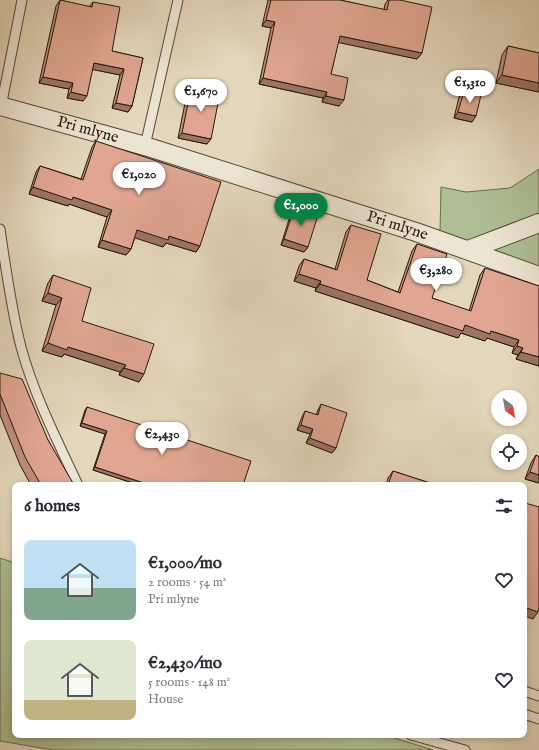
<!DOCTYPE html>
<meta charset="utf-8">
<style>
body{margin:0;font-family:"IM FELL English",serif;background:#f2f2f3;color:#2b2b33;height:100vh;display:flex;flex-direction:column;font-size:15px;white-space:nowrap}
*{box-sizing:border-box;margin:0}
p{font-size:13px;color:#7c7c81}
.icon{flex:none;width:22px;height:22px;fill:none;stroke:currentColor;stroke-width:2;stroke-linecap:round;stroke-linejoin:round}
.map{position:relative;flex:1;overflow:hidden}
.details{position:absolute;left:12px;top:482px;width:515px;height:256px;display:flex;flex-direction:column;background:#fff;border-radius:8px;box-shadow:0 2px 6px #0003}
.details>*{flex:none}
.needle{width:26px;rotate:149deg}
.buttons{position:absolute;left:491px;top:390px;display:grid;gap:8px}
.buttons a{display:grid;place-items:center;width:36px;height:36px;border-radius:50%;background:#fff;box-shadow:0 2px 6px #0003;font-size:20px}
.price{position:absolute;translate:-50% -34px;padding:0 9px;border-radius:14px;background:#fff;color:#222;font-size:13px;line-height:26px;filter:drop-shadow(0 1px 2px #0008)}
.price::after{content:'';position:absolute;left:50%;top:24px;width:12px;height:9px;margin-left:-6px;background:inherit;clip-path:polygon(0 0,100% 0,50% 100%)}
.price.active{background:#0b8043;color:#fff}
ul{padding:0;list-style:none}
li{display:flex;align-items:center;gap:12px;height:100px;padding:0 12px}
li span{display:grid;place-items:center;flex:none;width:112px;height:80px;border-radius:8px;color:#555}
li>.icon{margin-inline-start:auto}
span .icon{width:48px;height:48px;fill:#fffc;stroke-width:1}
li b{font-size:17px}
h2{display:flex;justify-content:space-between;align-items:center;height:48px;padding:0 12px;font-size:17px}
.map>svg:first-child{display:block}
.green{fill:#afbf94;stroke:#6a6c50}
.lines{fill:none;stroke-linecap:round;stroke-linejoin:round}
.lane-casing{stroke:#564838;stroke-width:11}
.street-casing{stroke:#564838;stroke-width:20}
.lane{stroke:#ede5d3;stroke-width:9}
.street{stroke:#ede5d3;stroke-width:18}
.wall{fill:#c18f7d;stroke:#26180c}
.shaded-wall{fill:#9d7466;stroke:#26180c}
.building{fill:#e0a691;stroke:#26180c}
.labels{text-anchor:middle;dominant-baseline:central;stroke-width:3;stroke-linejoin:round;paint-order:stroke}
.street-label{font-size:16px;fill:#26180c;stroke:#ede5d3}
</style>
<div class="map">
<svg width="539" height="750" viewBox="0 0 539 750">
<rect width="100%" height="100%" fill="#e4d7bb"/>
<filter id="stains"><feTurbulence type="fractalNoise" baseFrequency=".005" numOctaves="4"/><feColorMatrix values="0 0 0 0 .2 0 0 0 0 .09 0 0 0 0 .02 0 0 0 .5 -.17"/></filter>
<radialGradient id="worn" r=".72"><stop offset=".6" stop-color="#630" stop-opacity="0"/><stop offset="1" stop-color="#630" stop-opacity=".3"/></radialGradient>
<path class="green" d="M539 169V267L440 232 441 187 466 192 510 188Z
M0 558 15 563V735H385L433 750H53L0 741Z"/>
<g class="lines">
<defs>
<path id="lane" d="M1 107 22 0
M145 146 178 0
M0 229C6 269 11 308 21 347 34 395 57 440 78 485
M524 691 539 696
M524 714 539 719
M411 735 465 750"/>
<g id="street">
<path id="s1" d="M0 106 145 146 416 232 539 276"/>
<path d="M468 250 539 223"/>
</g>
</defs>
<use href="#lane" class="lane-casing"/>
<use href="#street" class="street-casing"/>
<use href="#lane" class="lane"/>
<use href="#street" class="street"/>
</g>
<path class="wall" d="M60 0 89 7 93 2 112 51 143 58 132 106 128 112 112 108 120 75 92 69 83 101 67 98 69 89 39 83 56 6Z
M268 0H340L384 10 385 4 388 0H400L422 53 417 59 338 42 331 74 339 106 322 102 323 98 259 84 271 28 262 26Z
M508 46 539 53V92L496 83 502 55Z
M191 88 207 144 178 138 187 93Z
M464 91 472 122 454 118 459 97Z
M96 141 200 246 196 252 166 243 163 247 135 237 131 249 126 255 98 247 107 217 69 204 68 206 29 194 36 172 40 166 81 179 92 147Z
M294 208 308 247 304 252 281 245 291 213Z
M351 225 367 280 398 292 412 251 417 244 432 298 469 311 480 275 485 268 539 366 516 359 518 355 512 353 514 347 487 338 485 341 461 333 458 338 315 291 316 288 294 281 299 266 304 259 335 269 346 232Z
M53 275 82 321 139 382 119 375 120 372 64 354 62 357 42 351 56 305 42 301 48 283Z
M0 373 48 440 71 485H31L20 465 0 415Z
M321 404 336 448 332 453 306 443 310 434 297 430 302 417 305 411 316 415 318 410Z
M87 407 243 485H139L93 470 105 434 80 426 85 410Z
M536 455 539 457V483L525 479 531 463Z
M393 471 436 485H386L388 478Z"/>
<path class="shaded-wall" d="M266 20 275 22 271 28 262 26Z
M340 36 422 53 417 59 336 42Z
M94 63 124 69 120 75 90 69Z
M502 75 539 83V92L496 83Z
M43 77 73 83 69 89 39 83Z
M263 78 327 92 323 98 259 84Z
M71 92 87 96 83 101 67 98Z
M326 96 344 100 339 106 322 102Z
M116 103 132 106 128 112 112 108Z
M458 112 476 116 472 122 454 118Z
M182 133 211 139 207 144 178 138Z
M33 187 73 197 112 210 107 217 69 204 68 206 29 194Z
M137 230 169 236 200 246 196 252 166 243 163 247 132 237Z
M284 239 308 247 304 252 281 245Z
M102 240 131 249 126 255 98 247Z
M299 274 321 281 316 288 294 281Z
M320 284 465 325 491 331 519 340 514 347 487 338 485 341 461 333 458 338 315 291Z
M48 293 62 298 56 305 42 301Z
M48 343 68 347 126 365 120 372 64 354 62 357 42 351Z
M517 346 523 348 518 355 512 353Z
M521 352 539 357V366L516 359Z
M124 368 144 374 139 382 119 375Z
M82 423 107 431 105 434 80 426Z
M301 425 313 429 310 434 297 430Z
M310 438 336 448 332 453 306 443Z
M95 467 150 485H139L93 470Z
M530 472 539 475V483L525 479Z
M524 607 538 612 533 619 524 616Z"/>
<path class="building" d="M60 0 92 7 93 2 120 7 112 51 143 58 132 106 116 103 124 69 94 63 87 96 71 92 73 83 43 77Z
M271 0H340L387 10 389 0H400L432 7 422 53 340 36 331 74 348 78 344 100 326 96 327 92 263 78 275 22 266 20Z
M508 46 539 53V83L502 75Z
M191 88 220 93 211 139 182 133Z
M464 91 481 95 476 116 458 112Z
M96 141 221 182 200 246 169 236 168 240 137 230 131 249 102 240 112 210 73 197 72 200 33 187 40 166 83 180Z
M294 208 318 215 308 247 284 239Z
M351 225 381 234 367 280 400 293 417 244 447 254 432 298 471 311 485 268 539 286V357L521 352 523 348 517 346 519 340 491 331 490 334 465 325 463 331 320 284 321 281 299 274 304 259 337 270Z
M53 275 91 288 82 321 154 344 144 374 124 368 126 365 68 347 67 350 48 343 62 298 48 293Z
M0 373 22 379 48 440 73 483 68 485H41L25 457 0 394Z
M321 404 347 413 336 448 310 438 313 429 301 425 305 411 318 415Z
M87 407 251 461 243 485H150L95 467 107 431 82 423Z
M536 455 539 457V475L530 472Z
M393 471 436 485H388Z
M525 503 539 507V608L538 612 524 607V506Z"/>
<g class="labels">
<g class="street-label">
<text stroke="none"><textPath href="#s1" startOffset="91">Pri mlyne</textPath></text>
<text stroke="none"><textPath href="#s1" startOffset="415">Pri mlyne</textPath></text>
</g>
</g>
<rect width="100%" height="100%" filter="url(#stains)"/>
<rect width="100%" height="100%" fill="url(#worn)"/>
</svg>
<div class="buttons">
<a><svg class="needle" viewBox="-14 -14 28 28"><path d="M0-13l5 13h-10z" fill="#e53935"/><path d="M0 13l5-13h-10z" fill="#7c7c81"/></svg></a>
<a><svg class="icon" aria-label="locate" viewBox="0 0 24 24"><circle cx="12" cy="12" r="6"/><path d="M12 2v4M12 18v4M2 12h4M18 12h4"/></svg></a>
</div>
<b class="price" style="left:470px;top:104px">€1,310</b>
<b class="price" style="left:201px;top:113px">€1,670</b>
<b class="price" style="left:139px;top:196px">€1,020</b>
<b class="price active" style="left:301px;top:227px">€1,000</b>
<b class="price" style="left:436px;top:292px">€3,280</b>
<b class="price" style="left:162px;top:456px">€2,430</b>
<section class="details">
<h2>6 homes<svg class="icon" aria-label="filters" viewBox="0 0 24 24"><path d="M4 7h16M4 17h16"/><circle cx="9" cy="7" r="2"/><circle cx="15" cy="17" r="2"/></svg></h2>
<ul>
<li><span style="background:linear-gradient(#bfe0f5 60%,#7fa58c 0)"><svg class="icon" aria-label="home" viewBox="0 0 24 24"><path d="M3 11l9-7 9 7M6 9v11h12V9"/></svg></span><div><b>€1,000/mo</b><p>2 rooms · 54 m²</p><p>Pri mlyne</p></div><svg class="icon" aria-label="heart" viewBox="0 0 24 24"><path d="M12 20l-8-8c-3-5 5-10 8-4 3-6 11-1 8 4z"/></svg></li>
<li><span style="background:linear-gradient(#dfe7d0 75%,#c2b280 0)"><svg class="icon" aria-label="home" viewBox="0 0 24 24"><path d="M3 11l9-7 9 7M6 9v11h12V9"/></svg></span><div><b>€2,430/mo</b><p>5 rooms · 148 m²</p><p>House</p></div><svg class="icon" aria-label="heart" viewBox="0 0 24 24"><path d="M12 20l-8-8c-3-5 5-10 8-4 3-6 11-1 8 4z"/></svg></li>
</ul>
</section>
</div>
